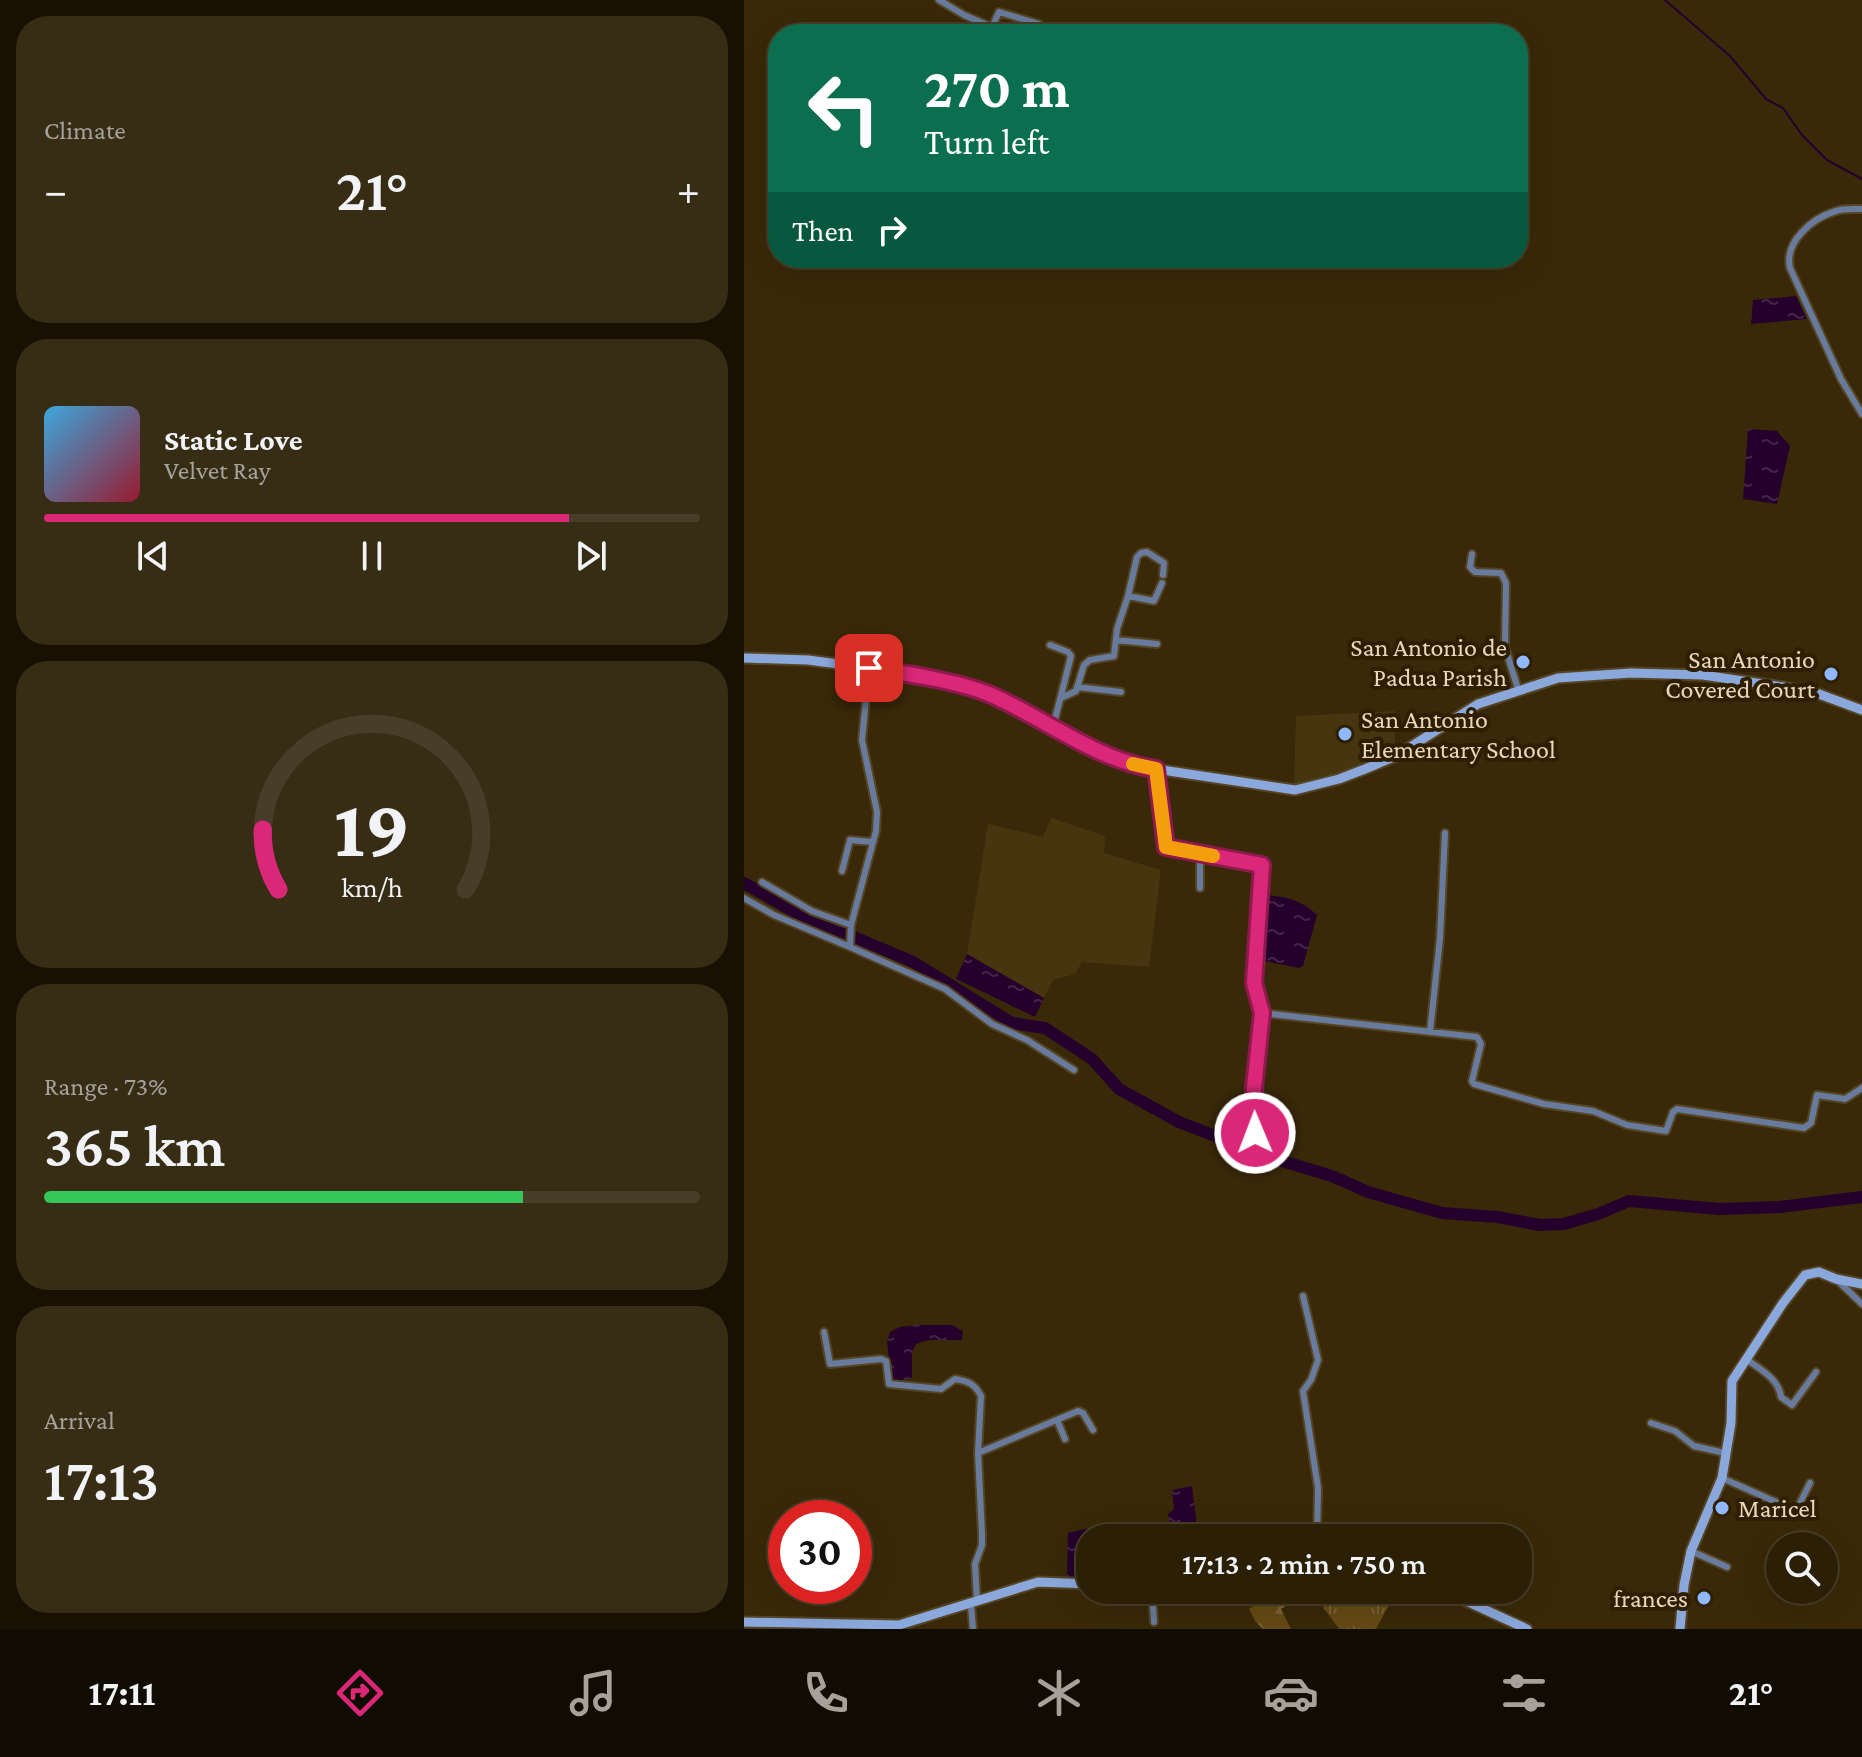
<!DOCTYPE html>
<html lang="en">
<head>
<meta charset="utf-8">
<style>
  body { margin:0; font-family:"Crimson Pro",serif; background:#372c14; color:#f1f3f6; height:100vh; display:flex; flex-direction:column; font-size:30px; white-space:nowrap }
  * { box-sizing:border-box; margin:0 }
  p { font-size:26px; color:#a6a29b }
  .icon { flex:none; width:44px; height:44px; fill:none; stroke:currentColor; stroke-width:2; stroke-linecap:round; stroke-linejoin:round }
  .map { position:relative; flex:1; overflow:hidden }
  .drawer { display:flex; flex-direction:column; gap:16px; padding:16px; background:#181103; width:744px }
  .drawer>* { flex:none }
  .hud { position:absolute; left:24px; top:24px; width:760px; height:244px; border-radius:32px; box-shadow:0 8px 32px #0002,0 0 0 2px #473d28; background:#0b6e4f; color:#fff; overflow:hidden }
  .tools { position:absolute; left:1022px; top:1532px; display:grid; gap:16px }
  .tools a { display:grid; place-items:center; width:72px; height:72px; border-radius:50%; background:#2b1f06; box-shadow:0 8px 32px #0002,0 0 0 2px #473d28; font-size:40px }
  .speed { position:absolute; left:24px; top:1500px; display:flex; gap:16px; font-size:40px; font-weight:700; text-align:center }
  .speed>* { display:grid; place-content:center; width:104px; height:104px; border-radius:50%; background:#2b1f06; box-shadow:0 8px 32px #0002,0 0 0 2px #473d28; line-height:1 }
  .speed .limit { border:12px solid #d22; background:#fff; color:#111 }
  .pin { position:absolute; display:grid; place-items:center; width:68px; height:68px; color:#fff; margin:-34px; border-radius:16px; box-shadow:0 4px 12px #0006 }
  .me { position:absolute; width:88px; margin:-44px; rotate:359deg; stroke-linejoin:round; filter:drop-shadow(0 0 6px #0008) }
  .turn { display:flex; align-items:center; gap:28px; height:168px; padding:0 24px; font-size:36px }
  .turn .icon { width:104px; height:104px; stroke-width:2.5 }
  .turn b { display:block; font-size:56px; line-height:68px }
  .then { display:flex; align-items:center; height:76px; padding:0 24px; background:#0003; gap:16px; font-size:30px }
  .big { font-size:60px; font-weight:600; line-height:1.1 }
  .drawer .card { flex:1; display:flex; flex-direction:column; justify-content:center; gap:12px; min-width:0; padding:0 28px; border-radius:32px; background:#372c14 }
  .drawer .dial { align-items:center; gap:0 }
  .dial svg { height:208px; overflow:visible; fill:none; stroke:#473d28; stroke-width:7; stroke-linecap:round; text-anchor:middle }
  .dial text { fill:#f1f3f6; stroke:none }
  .song { display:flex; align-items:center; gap:24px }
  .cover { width:96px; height:96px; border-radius:12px; background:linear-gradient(135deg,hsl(200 70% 55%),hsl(350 70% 35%)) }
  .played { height:8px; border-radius:4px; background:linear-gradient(90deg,#db2777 80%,#473d28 80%) }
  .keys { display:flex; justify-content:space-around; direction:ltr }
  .heat { display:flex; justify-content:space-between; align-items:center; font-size:44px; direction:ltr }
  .charge { height:12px; border-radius:6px; background:linear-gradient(90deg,#34c759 73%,#473d28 0) }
  .trip { position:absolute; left:332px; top:1524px; width:456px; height:80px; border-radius:32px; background:#2b1f06; box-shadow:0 8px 32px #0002,0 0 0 2px #473d28; font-weight:600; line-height:80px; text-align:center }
  .tabs { display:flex; height:128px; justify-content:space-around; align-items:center; background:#110c02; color:#a6a29b }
  .tabs .icon { width:56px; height:56px }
  .tabs .on { color:#db2777 }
  .tabs b { font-size:36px; color:#f1f3f6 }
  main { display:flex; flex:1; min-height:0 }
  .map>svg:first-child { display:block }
  .built { fill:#47350f }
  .grass { fill:url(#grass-tufts) }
  .forest { fill:url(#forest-firs) }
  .water { fill:url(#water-ripples) }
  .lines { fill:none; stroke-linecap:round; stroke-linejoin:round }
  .stream { stroke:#25002d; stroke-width:2 }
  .river { stroke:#25002d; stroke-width:12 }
  .street-casing { stroke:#554524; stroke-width:10 }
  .secondary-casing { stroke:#554524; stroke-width:13 }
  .street { stroke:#697b9c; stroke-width:6 }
  .secondary { stroke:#8aa8dc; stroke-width:9 }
  .route-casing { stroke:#8e194d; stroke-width:20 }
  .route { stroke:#db2777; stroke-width:14 }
  .slow { stroke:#f59e0b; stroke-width:14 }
  .poi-dot { fill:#90b8fd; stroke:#2e1f00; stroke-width:3 }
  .labels { text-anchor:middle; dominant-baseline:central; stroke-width:8; stroke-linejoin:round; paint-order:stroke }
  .poi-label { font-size:26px; fill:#e9d7ba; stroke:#2e1f00; text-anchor:end }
</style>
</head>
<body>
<main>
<section class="drawer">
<div class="card"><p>Climate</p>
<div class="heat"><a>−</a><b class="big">21°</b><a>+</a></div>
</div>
<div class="card">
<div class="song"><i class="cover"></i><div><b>Static Love</b><p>Velvet Ray</p></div></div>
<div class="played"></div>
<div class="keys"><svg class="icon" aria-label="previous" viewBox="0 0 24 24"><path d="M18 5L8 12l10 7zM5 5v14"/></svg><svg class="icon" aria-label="pause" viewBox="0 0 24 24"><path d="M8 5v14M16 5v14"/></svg><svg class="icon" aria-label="next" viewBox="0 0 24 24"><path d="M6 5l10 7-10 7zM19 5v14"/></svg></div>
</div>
<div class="card dial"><svg viewBox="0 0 100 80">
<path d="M14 69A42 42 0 1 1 86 69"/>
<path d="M14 69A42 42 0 0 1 8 46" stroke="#db2777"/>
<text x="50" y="56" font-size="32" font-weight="700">19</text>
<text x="50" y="72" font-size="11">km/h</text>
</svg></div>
<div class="card"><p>Range · 73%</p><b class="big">365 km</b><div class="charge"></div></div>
<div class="card"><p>Arrival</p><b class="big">17:13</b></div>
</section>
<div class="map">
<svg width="1118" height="1629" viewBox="0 0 1118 1629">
  <defs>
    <pattern id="grass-tufts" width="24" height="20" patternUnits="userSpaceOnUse" patternTransform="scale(2)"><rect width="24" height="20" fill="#644a15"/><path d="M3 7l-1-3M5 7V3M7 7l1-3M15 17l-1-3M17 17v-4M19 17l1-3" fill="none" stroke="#7a6335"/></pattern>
    <pattern id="forest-firs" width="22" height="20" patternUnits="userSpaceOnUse" patternTransform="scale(2)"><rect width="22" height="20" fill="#644a15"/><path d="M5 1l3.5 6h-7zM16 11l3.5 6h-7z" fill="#7a6335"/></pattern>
    <pattern id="water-ripples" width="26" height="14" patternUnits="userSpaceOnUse" patternTransform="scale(2)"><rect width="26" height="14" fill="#25002d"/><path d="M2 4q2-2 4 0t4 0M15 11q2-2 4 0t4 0" fill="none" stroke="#452449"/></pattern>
  </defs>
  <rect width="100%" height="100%" fill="#392908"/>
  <path class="built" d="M651 711V753L592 775 550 786 552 716Z
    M307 818 361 836 360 853 417 870 405 967 338 962 331 974 309 980 300 998 223 954 244 824 299 837Z"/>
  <path class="grass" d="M605 1590H653L632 1629H595L579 1607Z"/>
  <path class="forest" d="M532 1590H570L537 1609 547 1629H519L511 1621 505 1609Z"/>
  <path class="water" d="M1052 296 1063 319 1007 324 1009 300Z
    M1004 429 1033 431 1046 446 1033 504 999 499Z
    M524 895C544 897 559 901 573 915L559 966 555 968 520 961Z
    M223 954 300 998 291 1017 212 979Z
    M175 1325H208L219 1331 218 1340H184L172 1344 168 1352V1378L148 1382 143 1342 146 1332 156 1327Z
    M448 1486 454 1535 429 1538 424 1514 430 1509 428 1490Z
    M362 1524V1538H346V1580H323L324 1533Z"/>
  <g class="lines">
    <path class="stream" d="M921 0 986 56 1022 99 1039 108 1058 135 1083 160 1118 179"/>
    <path class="river" d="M0 883 51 912 169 962 268 1023 301 1028 348 1059 375 1089 435 1122 528 1158 588 1176 624 1192 698 1213 753 1217 796 1225 820 1224 854 1214 885 1201 975 1209 1036 1207 1118 1197"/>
    <g class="street-casing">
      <path id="street" d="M195 0 220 15 248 27 255 12 295 24
        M1118 209C1109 209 1100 208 1092 211 1068 218 1040 242 1046 268L1097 379 1118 414
        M728 554 726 567 731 572 757 573 762 583 761 647 774 689
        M418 583 410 601 384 596 393 557 397 553 403 552 420 563 419 575
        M372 640 413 644
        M306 645 324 652 327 656 309 727
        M333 687 377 692
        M317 698 332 691 340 665 346 660 370 656 373 629 384 596
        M412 769 422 847 518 865 510 983 518 1013 733 1037 737 1044 728 1081 730 1084 800 1104 849 1111 883 1125 922 1131 929 1112 933 1109 1060 1128 1067 1123 1073 1095 1101 1099 1118 1088
        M456 853V888
        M98 871 106 840 129 842
        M18 882 68 911 107 925 132 831 133 812 118 740 125 668
        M0 898 30 915 106 947
        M107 925 106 947 201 989 248 1024 283 1040 330 1070
        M686 1032 696 938 701 833
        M511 1133 510 1088 518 1013
        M1092 1279 1118 1304
        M559 1296 574 1360 567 1380 559 1391 574 1488 573 1538
        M80 1332 86 1364 137 1359 142 1361 145 1384 197 1389 211 1379C224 1381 231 1384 237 1396L234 1453 238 1534V1545L231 1564 233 1601
        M1002 1359C1016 1369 1035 1379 1037 1397L1048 1405 1072 1372
        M313 1420 321 1439
        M907 1423 931 1431 950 1446 981 1453
        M234 1453 334 1411 339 1413 349 1430
        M978 1478 1048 1509 1054 1507 1066 1483
        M947 1551 983 1567
        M408 1590 410 1622
        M227 1604 229 1629"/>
    </g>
    <g class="secondary-casing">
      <path id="secondary" d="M0 658 64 660 125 668 160 673 243 693 330 740 398 767 551 790 595 779 621 769 652 756 734 704 814 678 887 673 959 675 1039 687 1075 694 1118 710
        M698 1590 783 1629
        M0 1622 155 1625 294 1582 346 1584
        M936 1629 940 1585 947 1551 978 1478 987 1423 988 1381 1039 1303 1061 1275 1075 1272 1092 1279 1118 1284"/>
    </g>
    <use href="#street" class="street"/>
    <use href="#secondary" class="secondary"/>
  </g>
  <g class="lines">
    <g class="route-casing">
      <path id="route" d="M125 668C159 673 213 681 245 694 299 717 353 761 412 769L422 847 518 865 510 983 518 1013 510 1088 511 1133"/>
    </g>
    <use href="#route" class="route"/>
    <path class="slow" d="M389 764 412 769 422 847 469 856"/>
  </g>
  <g class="poi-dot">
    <circle cx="779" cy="662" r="8"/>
    <circle cx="1087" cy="674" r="8"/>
    <circle cx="601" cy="734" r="8"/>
    <circle cx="978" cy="1508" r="8"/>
    <circle cx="960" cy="1598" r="8"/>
  </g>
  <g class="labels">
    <g class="poi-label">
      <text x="763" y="647">San Antonio de<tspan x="763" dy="30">Padua Parish</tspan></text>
      <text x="1071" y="659">San Antonio<tspan x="1071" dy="30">Covered Court</tspan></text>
      <text x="617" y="719" text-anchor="start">San Antonio<tspan x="617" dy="30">Elementary School</tspan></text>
      <text x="994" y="1508" text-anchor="start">Maricel</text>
      <text x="944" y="1598">frances</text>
    </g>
  </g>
</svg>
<div class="tools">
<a><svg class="icon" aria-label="search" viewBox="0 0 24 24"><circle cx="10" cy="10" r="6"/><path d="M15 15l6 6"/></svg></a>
</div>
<div class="speed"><div class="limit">30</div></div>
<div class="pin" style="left:125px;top:668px;background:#d93025"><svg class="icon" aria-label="arrive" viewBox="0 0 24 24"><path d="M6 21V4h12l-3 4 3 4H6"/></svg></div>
<svg class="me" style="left:511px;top:1133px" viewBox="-20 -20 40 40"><circle r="17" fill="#db2777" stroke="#fff" stroke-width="3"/><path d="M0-11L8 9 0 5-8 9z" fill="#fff"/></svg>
<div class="trip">17:13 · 2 min · 750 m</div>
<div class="hud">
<div class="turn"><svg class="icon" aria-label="left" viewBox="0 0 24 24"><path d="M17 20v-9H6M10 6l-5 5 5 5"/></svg><div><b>270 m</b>Turn left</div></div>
<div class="then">Then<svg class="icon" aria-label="right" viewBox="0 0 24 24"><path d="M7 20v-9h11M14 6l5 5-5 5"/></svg></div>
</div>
</div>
</main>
<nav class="tabs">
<b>17:11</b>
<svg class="icon on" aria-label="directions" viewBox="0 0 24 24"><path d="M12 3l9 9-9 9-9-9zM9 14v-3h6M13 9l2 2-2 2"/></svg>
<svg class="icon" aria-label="music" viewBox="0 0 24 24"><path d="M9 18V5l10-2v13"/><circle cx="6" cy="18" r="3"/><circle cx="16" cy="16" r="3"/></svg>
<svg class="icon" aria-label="phone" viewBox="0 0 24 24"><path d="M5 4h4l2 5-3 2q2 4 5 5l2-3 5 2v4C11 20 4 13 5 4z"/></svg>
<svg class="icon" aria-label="climate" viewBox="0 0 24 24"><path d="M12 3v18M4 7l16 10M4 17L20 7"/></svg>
<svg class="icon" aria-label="car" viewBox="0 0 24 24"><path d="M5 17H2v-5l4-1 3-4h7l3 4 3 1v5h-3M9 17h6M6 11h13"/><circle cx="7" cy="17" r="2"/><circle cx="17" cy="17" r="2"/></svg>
<svg class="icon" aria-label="filters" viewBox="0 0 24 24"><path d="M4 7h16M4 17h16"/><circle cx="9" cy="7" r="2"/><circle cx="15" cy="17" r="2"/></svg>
<b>21°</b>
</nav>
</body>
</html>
